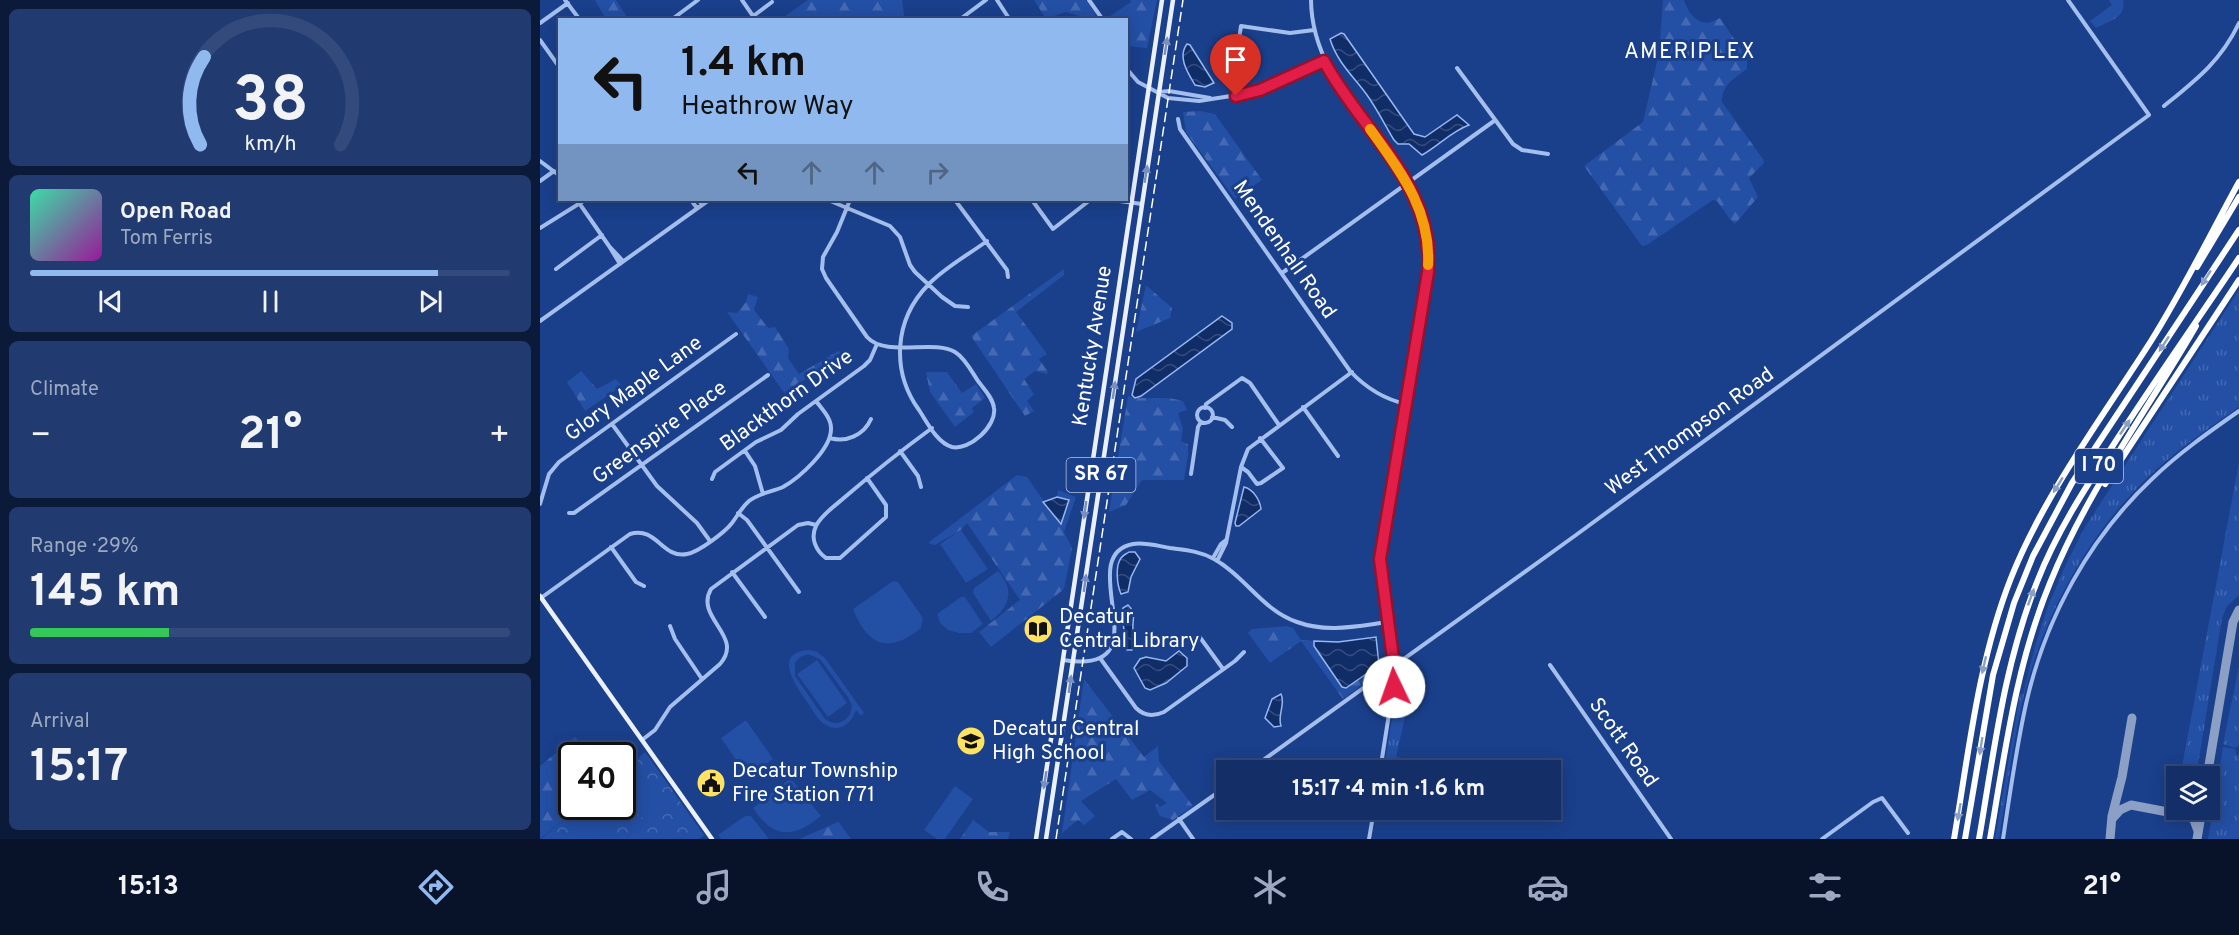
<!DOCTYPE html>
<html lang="en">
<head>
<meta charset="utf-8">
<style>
  body { margin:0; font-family:Overpass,sans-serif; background:#213b71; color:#f1f3f6; height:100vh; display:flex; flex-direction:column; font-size:22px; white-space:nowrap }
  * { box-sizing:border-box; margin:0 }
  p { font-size:20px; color:#9da9c0 }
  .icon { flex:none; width:33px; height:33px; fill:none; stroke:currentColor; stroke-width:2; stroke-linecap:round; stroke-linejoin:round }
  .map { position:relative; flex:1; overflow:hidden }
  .details { display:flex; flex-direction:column; gap:9px; padding:9px; background:#0b1a39; width:540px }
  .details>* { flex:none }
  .banner { position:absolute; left:18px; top:18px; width:570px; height:183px; border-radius:0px; box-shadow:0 3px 15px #0003,0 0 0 2px #334a7c; background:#90b9f0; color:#111; overflow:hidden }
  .controls { position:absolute; left:1626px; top:766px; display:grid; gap:12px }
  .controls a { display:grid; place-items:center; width:54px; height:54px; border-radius:0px; background:#142f68; box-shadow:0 3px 15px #0003,0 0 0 2px #334a7c; font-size:30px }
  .speed { position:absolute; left:18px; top:742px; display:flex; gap:12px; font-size:30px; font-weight:700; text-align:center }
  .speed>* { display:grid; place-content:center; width:78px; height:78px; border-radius:50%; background:#142f68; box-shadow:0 3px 15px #0003,0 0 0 2px #334a7c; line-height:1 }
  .speed .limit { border:3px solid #111; border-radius:9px; background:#fff; color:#111 }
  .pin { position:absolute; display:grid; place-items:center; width:51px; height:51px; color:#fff; margin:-62px -26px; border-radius:50% 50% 50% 0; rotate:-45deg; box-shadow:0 0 6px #0007 }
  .pin .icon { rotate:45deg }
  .me { position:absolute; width:66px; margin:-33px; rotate:357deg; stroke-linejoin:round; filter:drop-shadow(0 0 4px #0008) }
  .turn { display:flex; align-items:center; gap:21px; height:126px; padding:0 24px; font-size:27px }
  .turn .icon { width:78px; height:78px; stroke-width:2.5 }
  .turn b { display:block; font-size:42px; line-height:51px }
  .lanes { display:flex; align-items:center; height:57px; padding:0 24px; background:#0003; justify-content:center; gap:30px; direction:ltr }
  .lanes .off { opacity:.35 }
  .big { font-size:45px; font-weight:700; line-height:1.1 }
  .details .widget { flex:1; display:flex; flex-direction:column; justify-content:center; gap:9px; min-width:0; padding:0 21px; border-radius:9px; background:#213b71 }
  .details .dial { align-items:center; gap:0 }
  .dial svg { height:156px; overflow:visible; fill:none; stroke:#334a7c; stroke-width:7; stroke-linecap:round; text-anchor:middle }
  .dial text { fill:#f1f3f6; stroke:none }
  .song { display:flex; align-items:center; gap:18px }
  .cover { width:72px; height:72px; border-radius:9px; background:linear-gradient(135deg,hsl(160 70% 55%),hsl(300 70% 35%)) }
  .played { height:6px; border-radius:3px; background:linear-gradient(90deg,#90b9f0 85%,#334a7c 85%) }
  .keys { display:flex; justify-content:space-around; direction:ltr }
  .heat { display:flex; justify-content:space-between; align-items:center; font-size:33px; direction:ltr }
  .charge { height:9px; border-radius:4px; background:linear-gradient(90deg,#34c759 29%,#334a7c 0) }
  .trip { position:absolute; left:676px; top:760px; width:345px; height:60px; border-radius:0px; background:#142f68; box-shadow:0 3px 15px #0003,0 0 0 2px #334a7c; font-weight:700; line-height:60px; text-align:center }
  .dock { display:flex; height:96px; justify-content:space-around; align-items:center; background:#08132a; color:#9da9c0 }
  .dock .icon { width:42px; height:42px }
  .dock .active { color:#90b9f0 }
  .dock b { font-size:27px; color:#f1f3f6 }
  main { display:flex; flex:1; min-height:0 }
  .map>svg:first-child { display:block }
  .grass { fill:url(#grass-tufts) }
  .forest { fill:url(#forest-firs) }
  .park { fill:url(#park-crowns) }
  .pitch { fill:#234fa4; fill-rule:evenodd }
  .water { fill:url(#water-waves); stroke:#97b7f0; stroke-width:1.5 }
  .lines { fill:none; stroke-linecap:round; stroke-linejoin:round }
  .taxiway { stroke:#8c9fc5; stroke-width:9 }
  .minor { stroke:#a4beed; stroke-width:4 }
  .major { stroke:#eaf0ff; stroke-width:4.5 }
  .highway { stroke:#fff; stroke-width:6 }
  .rail { stroke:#fff; stroke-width:1.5; stroke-dasharray:10 4.5; stroke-linecap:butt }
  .oneway { fill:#788fbf }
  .oneway2 { fill:#8c9fc5 }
  .route-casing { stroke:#92132f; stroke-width:15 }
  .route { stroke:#e11d48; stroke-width:10 }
  .slow { stroke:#f59e0b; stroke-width:10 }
  .labels { text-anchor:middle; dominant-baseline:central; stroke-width:6; stroke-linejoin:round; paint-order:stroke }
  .shield { fill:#1a3f8b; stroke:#bac5dc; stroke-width:1.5 }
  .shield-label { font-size:20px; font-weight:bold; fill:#fff }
  .street-label { font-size:21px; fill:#fff; stroke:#1a3f8b }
  .poi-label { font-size:21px; fill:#fff; stroke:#1a3f8b; text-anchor:start }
  .neighbourhood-label { font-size:22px; letter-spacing:1.5px; fill:#fff; stroke:#1a3f8b }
</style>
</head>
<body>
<main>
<section class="details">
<div class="widget dial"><svg viewBox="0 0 100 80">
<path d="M14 69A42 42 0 1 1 86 69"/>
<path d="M14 69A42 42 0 0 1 16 24" stroke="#90b9f0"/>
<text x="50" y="56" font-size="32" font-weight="700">38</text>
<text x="50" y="72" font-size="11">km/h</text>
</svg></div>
<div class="widget">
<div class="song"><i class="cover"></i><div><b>Open Road</b><p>Tom Ferris</p></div></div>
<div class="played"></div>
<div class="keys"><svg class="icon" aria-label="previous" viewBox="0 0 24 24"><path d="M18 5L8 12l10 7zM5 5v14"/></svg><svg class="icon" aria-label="pause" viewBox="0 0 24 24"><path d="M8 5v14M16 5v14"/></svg><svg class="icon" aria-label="next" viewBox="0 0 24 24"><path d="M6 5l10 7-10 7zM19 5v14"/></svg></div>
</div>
<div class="widget"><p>Climate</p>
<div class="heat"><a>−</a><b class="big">21°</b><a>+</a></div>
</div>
<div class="widget"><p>Range · 29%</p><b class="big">145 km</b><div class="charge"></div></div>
<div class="widget"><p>Arrival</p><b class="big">15:17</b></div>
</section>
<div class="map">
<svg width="1699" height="839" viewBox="0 0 1699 839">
  <defs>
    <pattern id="grass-tufts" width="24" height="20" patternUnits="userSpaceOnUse" patternTransform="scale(1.5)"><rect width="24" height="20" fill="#234fa4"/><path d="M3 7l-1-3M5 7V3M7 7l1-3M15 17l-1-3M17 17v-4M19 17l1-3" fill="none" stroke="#4469b2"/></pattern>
    <pattern id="forest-firs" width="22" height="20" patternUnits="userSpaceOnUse" patternTransform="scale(1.5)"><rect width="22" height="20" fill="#234fa4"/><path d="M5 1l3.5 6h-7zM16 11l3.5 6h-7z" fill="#4469b2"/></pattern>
    <pattern id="park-crowns" width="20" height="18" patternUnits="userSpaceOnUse" patternTransform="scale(1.5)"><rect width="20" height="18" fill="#234fa4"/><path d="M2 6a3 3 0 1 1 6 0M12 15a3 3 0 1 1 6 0" fill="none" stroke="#4469b2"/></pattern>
    <pattern id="water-waves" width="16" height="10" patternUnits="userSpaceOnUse" patternTransform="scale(1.5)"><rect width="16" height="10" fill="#112d68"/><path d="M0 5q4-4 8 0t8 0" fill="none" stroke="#354c7f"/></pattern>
  </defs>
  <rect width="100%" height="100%" fill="#1a3f8b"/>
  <path class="grass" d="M1699 290V407C1672 426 1644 445 1619 467 1552 526 1506 610 1484 695 1473 742 1467 791 1459 839H1455L1480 694H1483L1495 646 1508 606 1527 562 1545 527Z
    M1699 462V595L1687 606 1682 618 1656 777H1640Z
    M1699 666V745L1695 748 1683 744Z
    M859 678 868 693V704L856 757 938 771H912L875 765 872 771 847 767 845 761Z
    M1683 747 1695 749 1697 756 1699 755V839H1668Z"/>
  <path class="forest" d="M55 0H76L88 19H66Z
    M268 0H362L364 15 361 20 241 19Z
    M494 0H546L556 15 548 19 526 12 514 16 515 19H506Z
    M590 0H617L607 48 587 46 586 20 566 19 591 2Z
    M1123 0H1144C1150 18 1162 29 1180 18L1207 58V69C1194 79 1182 84 1182 102L1223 159 1224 163 1209 178 1218 197 1195 224 1189 218 1177 201 1173 200 1107 245 1102 246 1044 166 1103 122 1119 53Z
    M1569 0H1583C1587 18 1569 21 1556 28L1550 21 1572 5Z
    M660 111 675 114 722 180 695 199 646 132 643 112Z
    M524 269V275L476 312 507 354 499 359 508 372 507 374 495 371 484 379 494 394 487 401 494 411 485 416 431 336Z
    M606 285 632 308 630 318 596 332Z
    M208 294 218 297 214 310 228 328 235 327 249 349 248 358 259 374 298 351 301 353 245 394 187 312 197 313 206 302Z
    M41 371 57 389 76 379 82 386 45 411 27 382Z
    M386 372H407L422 393 436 384 445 398 432 408 434 412 415 427 390 392Z
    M588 396C606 401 622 395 643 401L647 410 638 413 643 429 641 441 648 444V456L644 480H602L586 505 569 512Z
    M477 475 487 477 520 524 529 500 517 497 518 490 536 497 524 532 532 548 524 589 451 647 439 632 480 600 427 523 421 530 395 545 388 543Z
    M747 626 753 628 761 640 774 641V646L806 687 839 665V673L803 699 761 641 730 663 708 633 712 629Z
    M544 679 604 757 618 746 619 761 653 806 633 820 620 816 615 806 617 804 620 807 627 803 610 790 592 800 576 779 541 801 555 816 544 825 538 820 522 833Z
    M35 737 55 756H32V807H39L0 839V766Z
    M433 820 449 832H470L468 839H420Z
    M298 821 311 839H259L298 822Z"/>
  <path class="park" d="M105 752 164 835 159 839H1L39 807H82L83 771Z"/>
  <path class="pitch" d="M421 530 448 569 426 583 400 544Z
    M458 571C475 589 470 607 451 621L433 593 434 588Z
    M353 581 358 582 383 618 381 628C349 654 328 647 313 609Z
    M421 597H425L443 624 431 633H419L408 630 400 623 397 614Z
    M270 650 277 652 285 658 324 713 321 716 316 710C312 724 298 734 284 724 277 719 272 709 267 702 256 686 231 652 270 650ZM268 654 280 659 309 699 312 706 310 714C304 724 295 726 285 719L255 676V663L260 657Z
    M277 660 307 703 288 717 257 674Z
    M206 720 233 759 208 777 181 738Z
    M108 780 116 783 126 800 101 818C93 810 92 802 93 791Z
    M248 780 253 781 281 816C253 839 233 839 213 808Z
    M415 786 433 799 405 839H397L384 830Z
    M62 807 70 825 69 828 57 834H65L76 839H44L48 836C43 822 51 814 62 807Z
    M205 816H211L229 839H181L178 835Z"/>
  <path class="water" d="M801 33 804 34 874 134 885 137 917 115 929 125C912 131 898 146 882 155L869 144H858L854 140C845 125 837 109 827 95 813 76 797 62 790 39Z
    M647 44 650 45 674 83 665 87 655 85C648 73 637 57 647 44Z
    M682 316 692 323V329L601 396 595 398 592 395 596 379Z
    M704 487C713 489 720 500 721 509L699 526H696L695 523Z
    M517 497 529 500 521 524 503 502Z
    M589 552H595L600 559 591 577 588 592 581 594C577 585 575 566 581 558 583 555 586 554 589 552Z
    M588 605C597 613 592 619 593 630 593 635 595 640 596 645L592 650H587L583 646 582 640 584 629 581 614 583 608Z
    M836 637 839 665 806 688 802 687 774 646V641L798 642Z
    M639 651 647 658V666L626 683 610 690 605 688 594 668 600 659 606 657 626 661Z
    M741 694C746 704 737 715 741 726L734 727 725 718 732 699Z"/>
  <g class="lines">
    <path class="taxiway" d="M1667 777 1693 622 1699 610
      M1572 819 1580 810 1591 805 1649 816 1654 820 1658 831
      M1570 839 1572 816 1582 777 1592 718
      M1657 839 1662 810"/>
    <path class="minor" d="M25 0 40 20
      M202 0 213 16
      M457 0 470 20
      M549 0 563 20
      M771 0C772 107 898 160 888 272L840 555V574L855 676 840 771
      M131 20 158 0
      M208 20 232 2
      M419 20 446 0
      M0 23 28 3
      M0 40 20 68
      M586 68 598 82 628 98 659 101 710 93 784 61
      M917 68 973 144 982 150 1008 154
      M619 92 629 91 670 98
      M696 96 693 78 701 26 750 33 774 30
      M1624 106C1656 80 1681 61 1699 23
      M638 119 640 129 810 371C826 388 843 399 866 404
      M0 161 20 176
      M0 181 14 171
      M37 200 69 246
      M151 200 157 208
      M159 200 162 205
      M288 200 350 226 360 237 370 265 375 272 402 297 415 306 428 307
      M310 200 297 232 283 257 282 269 286 278 327 337C346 358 393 339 415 352 425 358 432 372 438 381 444 389 453 398 454 408 457 426 429 451 412 447 397 443 387 422 379 410 351 371 354 320 388 285 404 268 428 255 447 241
      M415 200 467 270 468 277
      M492 200 513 229 550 200
      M572 200 602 204
      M0 228 45 200
      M80 264 69 246 83 261
      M16 269 62 235
      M742 273 954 121
      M0 321 169 200
      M763 407 798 456
      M657 415a8 8 0 1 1 16 0a8 8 0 1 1-16 0Z
      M665 408 666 404 702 378 710 383 739 425
      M672 417 685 420 692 427
      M72 424 117 486 157 523 170 541
      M290 438C306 443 324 435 331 419
      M205 451 215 466 223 494
      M360 451 378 476 381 487
      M701 467 708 472 717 484 721 483 743 468 720 438
      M651 474 658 427 661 422
      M327 478 346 505V517L300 558H286C276 551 270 538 276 526 281 515 296 505 305 497 333 473 362 450 392 428
      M172 479 175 472 216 442 241 430 258 414 324 366 330 360 337 344
      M0 504 9 474 19 462 196 334
      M29 513H34L228 375
      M198 513 207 520 259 592
      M71 547 96 582 104 586
      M673 558 681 544 686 540
      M677 561 686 543 701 467 708 449 812 372
      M192 572 225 617
      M1 598 90 534C117 526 122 559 147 554 159 552 185 532 192 523 198 515 202 507 209 501 219 493 232 492 243 487 259 478 292 449 291 428 291 418 282 409 276 401
      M130 626 135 639 162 679
      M659 636 683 669
      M560 658 596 708C604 716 613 717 624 712L695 661 704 652
      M523 660C627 677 530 556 593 544 604 542 618 546 630 548 645 550 660 551 674 559 705 576 722 610 757 622 787 633 817 626 848 622
      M1010 665 1131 839
      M102 740 115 730 130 707 180 664C205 636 154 618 171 589L258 525 268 523 276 525
      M708 771 1036 535 1609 115 1528 0
      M639 819 653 839
      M572 839 582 832 591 839
      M612 839 687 786
      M829 839 834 810
      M1282 839 1333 802 1342 798 1368 833
      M1463 839C1470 794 1476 749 1486 704 1505 619 1549 538 1613 478 1639 453 1669 432 1699 411"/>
    <path class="major" d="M0 596 172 839
      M496 839 622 0
      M506 839 633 0"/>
    <path class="highway" d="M1657 267 1699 197
      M1565 484 1699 280
      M1414 839C1429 751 1438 662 1471 578 1505 493 1562 418 1611 341 1643 290 1670 235 1699 182
      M1425 839 1453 675 1474 603 1493 556 1532 483 1699 230
      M1439 839C1454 752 1464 664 1497 582 1516 533 1544 490 1572 447 1613 383 1657 321 1699 258
      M1450 839C1465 752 1476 665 1510 583 1547 491 1607 411 1656 326"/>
    <path class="rail" d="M516 839 643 0"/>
  </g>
  <defs><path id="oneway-solid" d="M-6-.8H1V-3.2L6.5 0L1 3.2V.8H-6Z" transform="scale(1.5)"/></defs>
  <g class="oneway">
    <use href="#oneway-solid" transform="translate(626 46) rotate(-81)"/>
    <use href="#oneway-solid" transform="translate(606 174) rotate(-81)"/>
    <use href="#oneway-solid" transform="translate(574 390) rotate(-82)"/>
    <use href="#oneway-solid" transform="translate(545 510) rotate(98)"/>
    <use href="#oneway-solid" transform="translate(545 583) rotate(-82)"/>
    <use href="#oneway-solid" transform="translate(530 684) rotate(-82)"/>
    <use href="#oneway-solid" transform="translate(505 780) rotate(99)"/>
  </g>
  <g class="oneway2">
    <use href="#oneway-solid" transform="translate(1666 278) rotate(123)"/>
    <use href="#oneway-solid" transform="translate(1624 344) rotate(123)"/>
    <use href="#oneway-solid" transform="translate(1585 427) rotate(-56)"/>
    <use href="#oneway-solid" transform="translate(1518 485) rotate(122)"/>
    <use href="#oneway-solid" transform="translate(1491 597) rotate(-70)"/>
    <use href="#oneway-solid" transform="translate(1444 665) rotate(103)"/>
    <use href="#oneway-solid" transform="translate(1441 746) rotate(99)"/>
    <use href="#oneway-solid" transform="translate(1419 812) rotate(100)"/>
  </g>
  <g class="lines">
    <g class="route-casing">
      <path id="route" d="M696 96 720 90 784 61C821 131 896 185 888 272L840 559 854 666V687"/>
    </g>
    <use href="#route" class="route"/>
    <path class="slow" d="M830 129C860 171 891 210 888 265"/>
  </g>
  <defs>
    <g id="library-disc" transform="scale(1.5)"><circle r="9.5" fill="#ffe260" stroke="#1a3f8b"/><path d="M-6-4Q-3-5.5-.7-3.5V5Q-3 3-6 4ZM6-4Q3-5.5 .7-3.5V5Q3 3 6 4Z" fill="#111"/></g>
    <g id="school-disc" transform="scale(1.5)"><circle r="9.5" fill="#ffe260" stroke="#1a3f8b"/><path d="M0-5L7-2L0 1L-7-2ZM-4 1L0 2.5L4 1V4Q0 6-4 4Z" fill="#111"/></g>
    <g id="civic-disc" transform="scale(1.5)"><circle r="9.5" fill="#ffe260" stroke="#1a3f8b"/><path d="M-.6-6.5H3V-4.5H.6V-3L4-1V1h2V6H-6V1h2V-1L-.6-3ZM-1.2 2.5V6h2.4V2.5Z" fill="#111"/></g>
  </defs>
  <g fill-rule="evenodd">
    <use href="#library-disc" x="498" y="629"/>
    <use href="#school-disc" x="431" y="741"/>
    <use href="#civic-disc" x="171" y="783"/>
  </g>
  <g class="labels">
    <g class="shield">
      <rect x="1535" y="449" width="48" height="34" rx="4.5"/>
      <rect x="526.5" y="458" width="69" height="34" rx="4.5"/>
    </g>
    <g class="shield-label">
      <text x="1559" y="466">I 70</text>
      <text x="561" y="475">SR 67</text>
    </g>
    <g class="street-label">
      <text transform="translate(744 250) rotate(55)">Mendenhall Road</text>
      <text transform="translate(553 346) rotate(-81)">Kentucky Avenue</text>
      <text transform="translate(94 389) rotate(-36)">Glory Maple Lane</text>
      <text transform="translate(247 401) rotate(-36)">Blackthorn Drive</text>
      <text transform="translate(1150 432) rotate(-36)">West Thompson Road</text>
      <text transform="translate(120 433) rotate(-36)">Greenspire Place</text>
      <text transform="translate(1083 743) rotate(55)">Scott Road</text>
    </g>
    <g class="poi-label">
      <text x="519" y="617">Decatur<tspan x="519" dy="24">Central Library</tspan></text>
      <text x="452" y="729">Decatur Central<tspan x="452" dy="24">High School</tspan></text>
      <text x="192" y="771">Decatur Township<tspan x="192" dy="24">Fire Station 771</tspan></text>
    </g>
    <g class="neighbourhood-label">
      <text x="1150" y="52">AMERIPLEX</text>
    </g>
  </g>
</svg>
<div class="controls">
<a><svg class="icon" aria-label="layers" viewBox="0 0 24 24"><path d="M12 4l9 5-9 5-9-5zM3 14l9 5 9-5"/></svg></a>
</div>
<div class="speed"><div class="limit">40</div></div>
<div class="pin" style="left:696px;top:96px;background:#d93025"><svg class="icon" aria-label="arrive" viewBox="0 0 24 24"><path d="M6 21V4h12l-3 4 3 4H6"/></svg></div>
<svg class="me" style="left:854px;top:687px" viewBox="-20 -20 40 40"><circle r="19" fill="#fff"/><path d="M0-13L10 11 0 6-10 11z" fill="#e11d48"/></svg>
<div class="trip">15:17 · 4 min · 1.6 km</div>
<div class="banner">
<div class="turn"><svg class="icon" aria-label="left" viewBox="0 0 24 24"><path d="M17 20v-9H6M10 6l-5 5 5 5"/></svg><div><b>1.4 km</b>Heathrow Way</div></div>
<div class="lanes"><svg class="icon" aria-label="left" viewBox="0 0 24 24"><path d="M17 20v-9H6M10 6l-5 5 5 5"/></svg><svg class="icon off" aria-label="ahead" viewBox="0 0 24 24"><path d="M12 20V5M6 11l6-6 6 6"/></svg><svg class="icon off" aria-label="ahead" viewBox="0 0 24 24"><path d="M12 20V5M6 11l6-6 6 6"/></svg><svg class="icon off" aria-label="right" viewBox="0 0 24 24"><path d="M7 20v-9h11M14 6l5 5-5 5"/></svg></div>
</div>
</div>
</main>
<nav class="dock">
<b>15:13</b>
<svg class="icon active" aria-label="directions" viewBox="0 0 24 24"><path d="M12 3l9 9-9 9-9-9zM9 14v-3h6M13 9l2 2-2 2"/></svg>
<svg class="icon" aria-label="music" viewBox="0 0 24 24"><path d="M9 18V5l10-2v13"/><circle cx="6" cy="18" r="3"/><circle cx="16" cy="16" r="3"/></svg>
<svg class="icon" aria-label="phone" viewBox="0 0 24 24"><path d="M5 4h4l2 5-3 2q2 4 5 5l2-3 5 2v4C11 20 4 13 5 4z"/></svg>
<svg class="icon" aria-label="climate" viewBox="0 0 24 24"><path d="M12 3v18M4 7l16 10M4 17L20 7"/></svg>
<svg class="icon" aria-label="car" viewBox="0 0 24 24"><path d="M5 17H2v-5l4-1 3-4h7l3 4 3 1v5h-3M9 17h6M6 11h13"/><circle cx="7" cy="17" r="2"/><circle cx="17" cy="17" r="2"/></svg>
<svg class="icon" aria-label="filters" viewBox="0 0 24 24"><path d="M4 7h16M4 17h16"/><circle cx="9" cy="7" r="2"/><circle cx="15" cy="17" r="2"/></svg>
<b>21°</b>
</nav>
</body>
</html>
